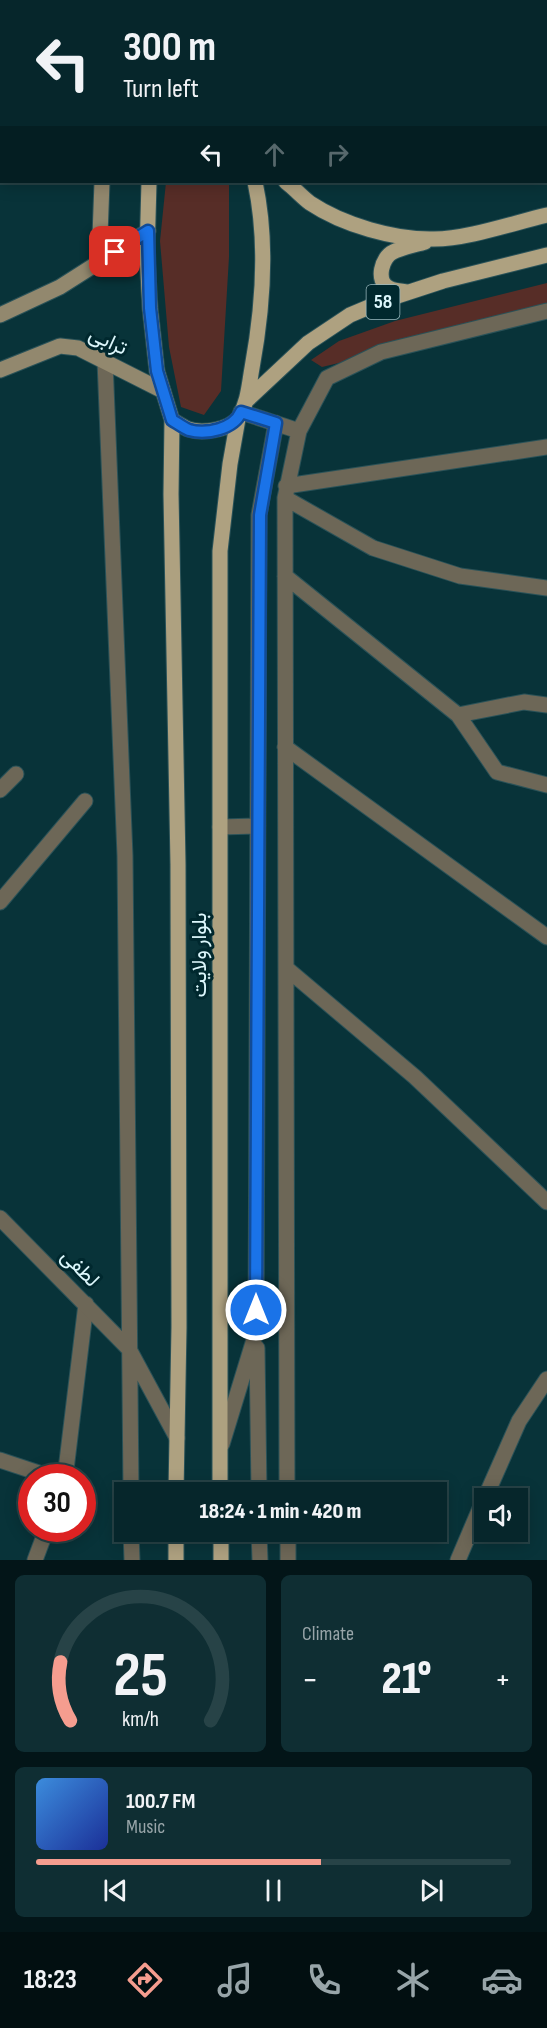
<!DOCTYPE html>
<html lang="en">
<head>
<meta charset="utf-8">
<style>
  body { margin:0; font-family:"Sofia Sans Condensed",Vazirmatn,sans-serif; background:#0f2e33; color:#f1f3f6; height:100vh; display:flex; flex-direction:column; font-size:22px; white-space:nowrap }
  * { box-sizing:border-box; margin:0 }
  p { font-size:20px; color:#98a5a9 }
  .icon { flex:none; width:33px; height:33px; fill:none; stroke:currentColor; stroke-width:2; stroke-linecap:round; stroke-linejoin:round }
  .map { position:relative; height:1560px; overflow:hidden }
  .sheet { display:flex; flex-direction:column; gap:15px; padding:15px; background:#031518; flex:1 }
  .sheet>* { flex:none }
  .hud { position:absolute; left:0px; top:0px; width:548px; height:183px; box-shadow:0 3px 15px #0003,0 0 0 2px #274347; background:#06262b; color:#f1f3f6; overflow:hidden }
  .tools { position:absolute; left:474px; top:1488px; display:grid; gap:12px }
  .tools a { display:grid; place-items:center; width:54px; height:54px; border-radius:0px; background:#06262b; box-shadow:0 3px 15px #0003,0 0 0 2px #274347; font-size:30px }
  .speed { position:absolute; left:18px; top:1464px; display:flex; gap:12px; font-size:30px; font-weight:700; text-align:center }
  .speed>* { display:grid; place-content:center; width:78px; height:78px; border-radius:50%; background:#06262b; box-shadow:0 3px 15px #0003,0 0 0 2px #274347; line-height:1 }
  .speed .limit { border:9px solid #d22; background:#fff; color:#111 }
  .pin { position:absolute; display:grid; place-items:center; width:51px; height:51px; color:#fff; margin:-26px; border-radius:12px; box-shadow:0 3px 9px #0006 }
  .me { position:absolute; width:66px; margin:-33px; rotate:0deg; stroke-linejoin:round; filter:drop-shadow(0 0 4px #0008) }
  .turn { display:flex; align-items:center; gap:21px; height:126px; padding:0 24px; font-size:27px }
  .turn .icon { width:78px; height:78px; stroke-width:2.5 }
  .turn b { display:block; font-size:42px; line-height:51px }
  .lanes { display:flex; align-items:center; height:57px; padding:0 24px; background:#0003; justify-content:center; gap:30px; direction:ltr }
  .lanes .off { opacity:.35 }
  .big { font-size:45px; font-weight:800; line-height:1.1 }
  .sheet .tile { flex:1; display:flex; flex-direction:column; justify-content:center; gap:9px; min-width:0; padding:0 21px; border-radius:9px; background:#0f2e33 }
  .sheet .dial { align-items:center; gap:0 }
  .dial svg { height:156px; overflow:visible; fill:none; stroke:#274347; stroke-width:7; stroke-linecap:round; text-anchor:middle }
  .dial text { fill:#f1f3f6; stroke:none }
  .song { display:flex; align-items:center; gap:18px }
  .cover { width:72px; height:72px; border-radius:9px; background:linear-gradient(135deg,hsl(210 70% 55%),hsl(230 70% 35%)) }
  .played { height:6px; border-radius:3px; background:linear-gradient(90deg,#f59d8f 60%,#274347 60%) }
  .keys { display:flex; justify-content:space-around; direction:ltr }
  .heat { display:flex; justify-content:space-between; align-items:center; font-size:33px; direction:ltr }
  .sheet .tiles { flex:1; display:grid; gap:15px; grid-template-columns:1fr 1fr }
  .tile:last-child { grid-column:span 2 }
  .trip { position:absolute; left:114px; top:1482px; width:333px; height:60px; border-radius:0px; background:#06262b; box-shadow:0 3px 15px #0003,0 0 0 2px #274347; font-weight:800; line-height:60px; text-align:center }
  .tab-bar { display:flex; height:96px; justify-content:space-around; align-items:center; background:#020f11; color:#98a5a9 }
  .tab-bar .icon { width:42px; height:42px }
  .tab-bar .selected { color:#f59d8f }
  .tab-bar b { font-size:27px; color:#f1f3f6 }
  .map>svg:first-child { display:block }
  .green { fill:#572d27 }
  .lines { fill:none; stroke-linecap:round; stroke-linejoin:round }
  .minor-casing { stroke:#2a5258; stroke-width:17 }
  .tertiary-casing { stroke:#2a5258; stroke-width:17 }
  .secondary-casing { stroke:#2a5258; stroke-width:17 }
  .primary-casing { stroke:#2a5258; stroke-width:17 }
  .minor { stroke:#6d6757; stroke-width:15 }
  .tertiary { stroke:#6d6757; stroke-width:15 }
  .secondary { stroke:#92886e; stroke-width:15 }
  .primary { stroke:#aea180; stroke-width:15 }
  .route-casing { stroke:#114b97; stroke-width:15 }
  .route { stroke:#1a73e8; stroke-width:10 }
  .labels { text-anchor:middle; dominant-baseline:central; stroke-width:6; stroke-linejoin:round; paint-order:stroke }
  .shield { fill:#00282e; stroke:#9ab9be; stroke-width:1.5 }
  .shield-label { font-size:20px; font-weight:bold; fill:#dcf7fc }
  .street-label { font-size:21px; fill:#dcf7fc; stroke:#00282e }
</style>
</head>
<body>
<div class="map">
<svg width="547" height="1560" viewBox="0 0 547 1560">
  <rect width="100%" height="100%" fill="#083339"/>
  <path class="green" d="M166 182H229V257L221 391 204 415 181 407 169 347 160 241Z
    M547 283V311L387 344 343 362 322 367 311 360 339 341 395 321Z"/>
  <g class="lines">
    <g class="minor-casing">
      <path id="minor" d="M239 2 240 0
        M241 412 299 431
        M286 486 547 447
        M285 498 373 548 460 576 547 588
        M285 576 458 715 497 772 547 785
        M458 715 524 702 547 705
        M285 747 547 937
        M0 790 16 774
        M220 827 258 826
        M0 902 85 801
        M286 968 415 1077 547 1202
        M257 1348 259 1492
        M222 1444 256 1333 259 515 276 423
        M0 1460 54 1478
        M65 1478 86 1304
        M287 1492 285 498 299 431 327 378 381 352 547 311
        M485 1498 519 1421 547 1379
        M259 1532 260 1560
        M288 1532V1560
        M35 1560 47 1528
        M458 1560 484 1499"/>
    </g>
    <g class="tertiary-casing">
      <path id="tertiary" d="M105 361 125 856 131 1492
        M0 1218 129 1349 177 1438
        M131 1532 132 1560"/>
    </g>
    <g class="secondary-casing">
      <path id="secondary" d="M109 2V0
        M99 263 102 182
        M0 315 60 287 148 231
        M0 370 60 346 78 348 163 391"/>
    </g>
    <g class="primary-casing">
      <path id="primary" d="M226 0V2
        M164 2V0
        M149 182 147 255 150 308 157 371 172 420C177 423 183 427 188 429 202 434 230 430 239 417 248 402 249 385 252 368 263 308 268 242 255 182
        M286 182C294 188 302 197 310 203 343 225 395 240 434 239 467 239 513 223 547 215
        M407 292C402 291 394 291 389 288 375 281 382 257 393 252 403 247 415 245 425 242
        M246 401 308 343 350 315 388 299 443 281 547 255
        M172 420 171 494 178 864 179 1327 176 1492
        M220 1492V551L230 464 238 419
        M221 1532V1560
        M176 1560V1532"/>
    </g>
    <use href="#minor" class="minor"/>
    <use href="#tertiary" class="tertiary"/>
    <use href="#secondary" class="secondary"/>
    <use href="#primary" class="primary"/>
  </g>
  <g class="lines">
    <g class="route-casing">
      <path id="route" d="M115 252 148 231 150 308 157 371 172 420C177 423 184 428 189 430 206 435 234 429 241 412L276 423 260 515 256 1310"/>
    </g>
    <use href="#route" class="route"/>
  </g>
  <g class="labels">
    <rect class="shield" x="366.5" y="285" width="33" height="34" rx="4.5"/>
    <g class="shield-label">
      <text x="383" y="302">58</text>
    </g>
    <g class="street-label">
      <text transform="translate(108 341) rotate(25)">ترابی</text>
      <text transform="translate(199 955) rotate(-90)">بلوار ولایت</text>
      <text transform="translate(80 1268) rotate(45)">لطفی</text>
    </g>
  </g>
</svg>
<div class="tools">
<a><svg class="icon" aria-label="sound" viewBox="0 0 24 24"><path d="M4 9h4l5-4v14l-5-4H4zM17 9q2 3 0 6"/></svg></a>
</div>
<div class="speed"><div class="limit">30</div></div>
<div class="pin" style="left:115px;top:252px;background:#d93025"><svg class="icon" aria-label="arrive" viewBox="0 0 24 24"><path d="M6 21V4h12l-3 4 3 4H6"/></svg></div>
<svg class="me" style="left:256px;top:1310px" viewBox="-20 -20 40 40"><circle r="17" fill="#1a73e8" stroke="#fff" stroke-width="3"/><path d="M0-11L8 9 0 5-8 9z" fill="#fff"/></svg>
<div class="trip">18:24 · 1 min · 420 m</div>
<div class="hud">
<div class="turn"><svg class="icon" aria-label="left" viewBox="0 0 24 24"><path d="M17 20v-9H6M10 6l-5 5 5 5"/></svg><div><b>300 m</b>Turn left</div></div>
<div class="lanes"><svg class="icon" aria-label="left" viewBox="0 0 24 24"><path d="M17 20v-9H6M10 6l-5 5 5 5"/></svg><svg class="icon off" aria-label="ahead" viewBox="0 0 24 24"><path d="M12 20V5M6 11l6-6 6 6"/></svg><svg class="icon off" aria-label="right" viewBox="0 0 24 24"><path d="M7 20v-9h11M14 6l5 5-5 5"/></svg></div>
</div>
</div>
<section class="sheet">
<div class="tiles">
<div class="tile dial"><svg viewBox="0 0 100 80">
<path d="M14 69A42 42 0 1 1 86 69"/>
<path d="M14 69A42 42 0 0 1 9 39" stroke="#f59d8f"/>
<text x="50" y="56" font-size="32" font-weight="700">25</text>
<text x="50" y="72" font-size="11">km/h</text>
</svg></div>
<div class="tile"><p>Climate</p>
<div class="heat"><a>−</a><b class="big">21°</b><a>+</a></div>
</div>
<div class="tile">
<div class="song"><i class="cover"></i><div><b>100.7 FM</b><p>Music</p></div></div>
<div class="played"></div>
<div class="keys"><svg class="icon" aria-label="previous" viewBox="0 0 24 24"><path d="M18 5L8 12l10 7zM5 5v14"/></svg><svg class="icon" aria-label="pause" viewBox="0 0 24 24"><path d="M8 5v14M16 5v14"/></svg><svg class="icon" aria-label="next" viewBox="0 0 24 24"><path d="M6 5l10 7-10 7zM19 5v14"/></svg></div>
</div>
</div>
</section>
<nav class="tab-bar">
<b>18:23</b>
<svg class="icon selected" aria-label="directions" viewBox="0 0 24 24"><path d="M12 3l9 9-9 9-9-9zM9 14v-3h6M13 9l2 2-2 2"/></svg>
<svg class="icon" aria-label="music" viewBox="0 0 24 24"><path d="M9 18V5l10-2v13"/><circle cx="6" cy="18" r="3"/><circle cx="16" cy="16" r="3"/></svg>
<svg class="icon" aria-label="phone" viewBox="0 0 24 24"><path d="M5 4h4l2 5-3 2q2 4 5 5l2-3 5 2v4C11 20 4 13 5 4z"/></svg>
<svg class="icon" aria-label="climate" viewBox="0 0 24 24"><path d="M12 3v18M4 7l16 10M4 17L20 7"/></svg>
<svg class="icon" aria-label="car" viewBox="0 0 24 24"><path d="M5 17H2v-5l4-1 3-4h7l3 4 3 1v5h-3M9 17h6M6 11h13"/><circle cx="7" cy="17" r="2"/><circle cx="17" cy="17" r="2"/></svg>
</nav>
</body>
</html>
